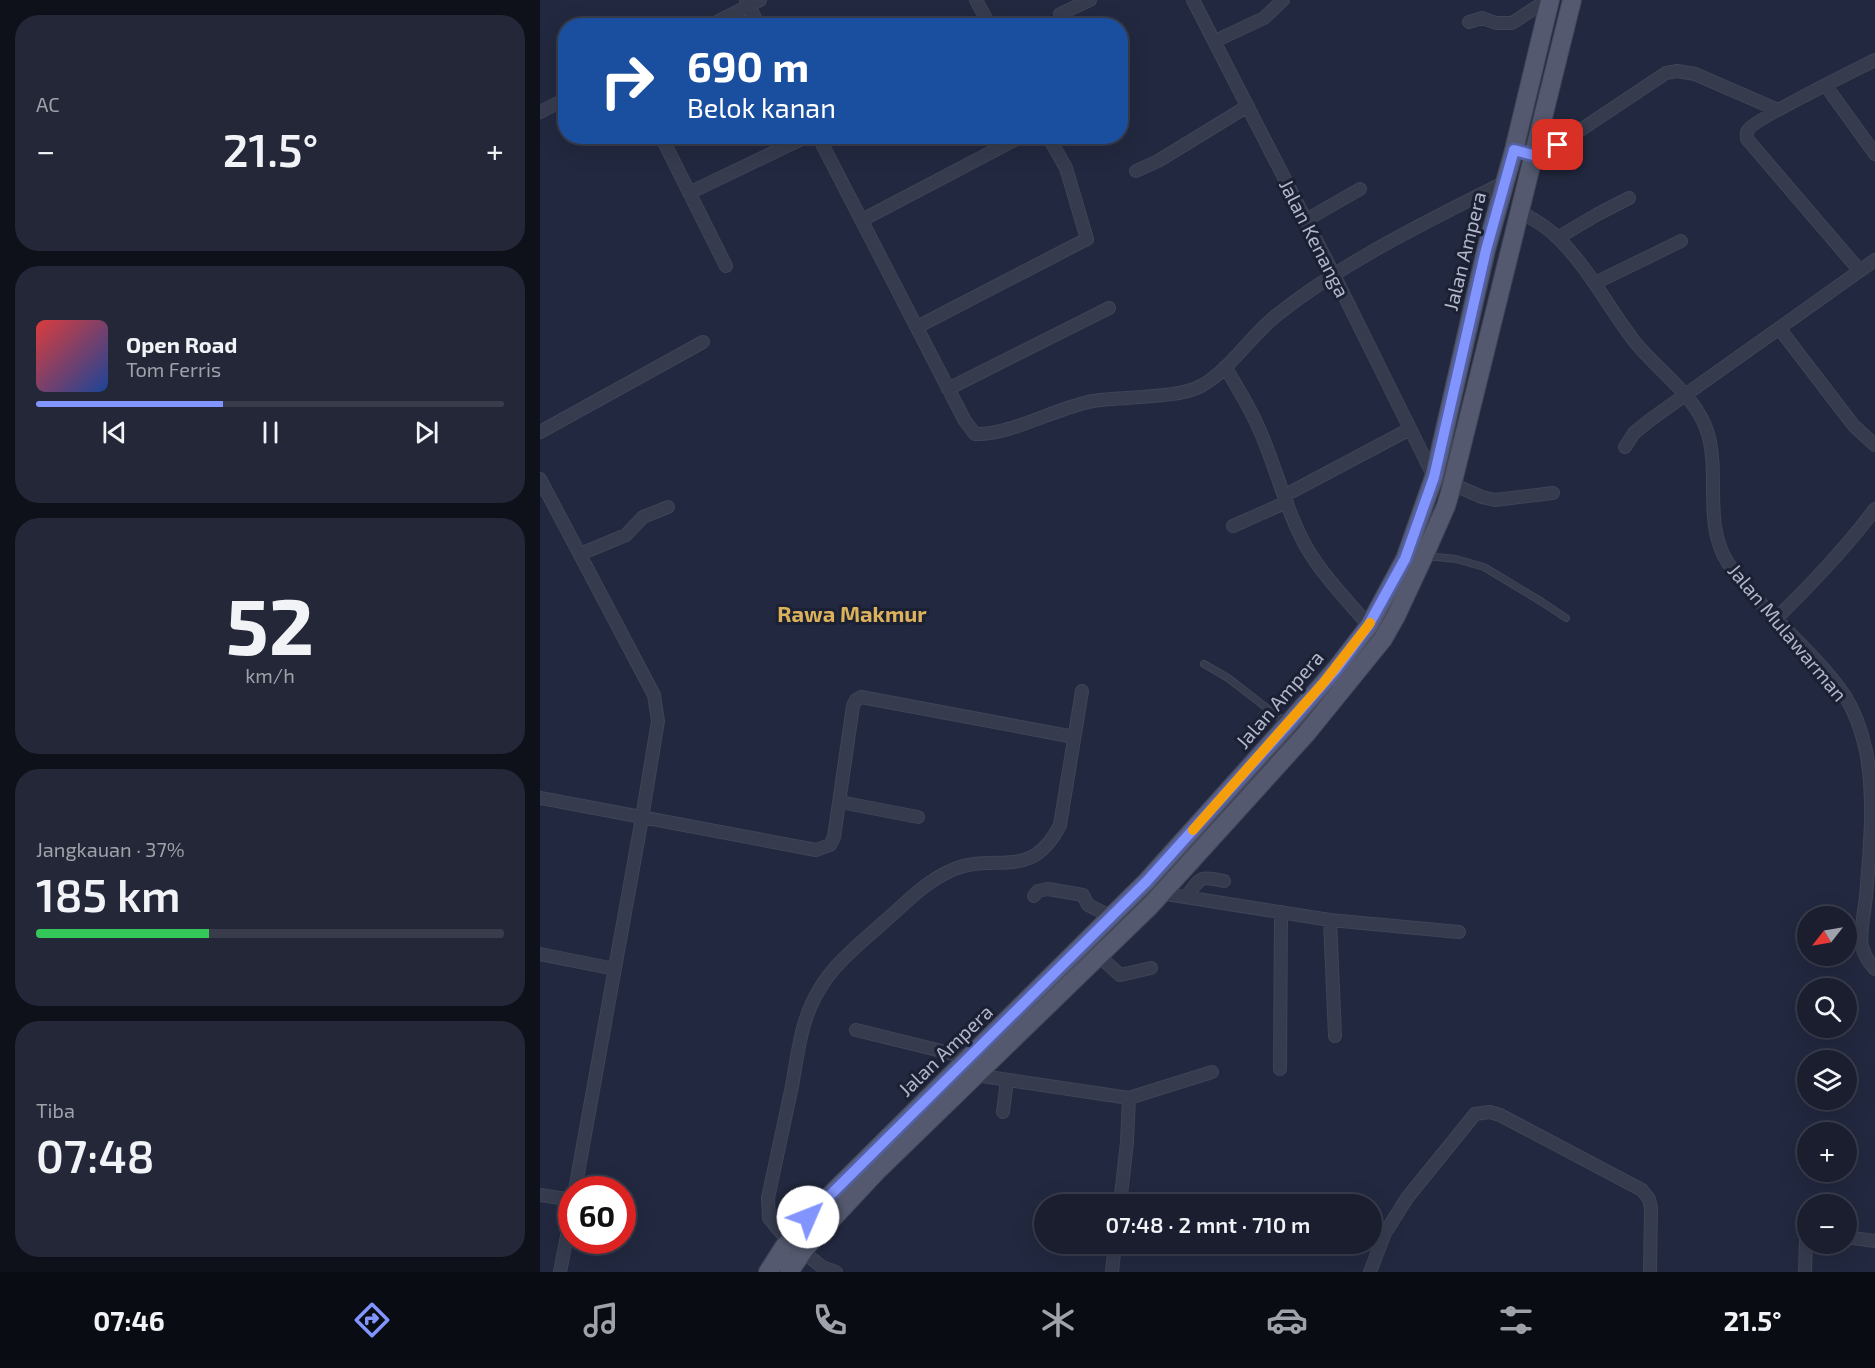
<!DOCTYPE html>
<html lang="id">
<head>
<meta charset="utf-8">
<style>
  body { margin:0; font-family:"Exo 2",sans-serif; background:#232737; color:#f1f3f6; height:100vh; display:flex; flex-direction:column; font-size:22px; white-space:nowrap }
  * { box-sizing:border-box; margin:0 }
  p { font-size:20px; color:#9fa2aa }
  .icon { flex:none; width:33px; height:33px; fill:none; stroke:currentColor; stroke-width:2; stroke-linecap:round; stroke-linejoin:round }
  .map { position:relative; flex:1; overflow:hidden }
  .drawer { display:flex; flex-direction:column; gap:15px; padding:15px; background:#0e101a; width:540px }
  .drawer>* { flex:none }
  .banner { position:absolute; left:18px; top:18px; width:570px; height:126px; border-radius:24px; box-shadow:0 6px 24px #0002,0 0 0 2px #383c4b; background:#1a4fa0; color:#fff; overflow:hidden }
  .needle { width:39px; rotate:239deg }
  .tools { position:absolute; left:1257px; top:906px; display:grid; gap:12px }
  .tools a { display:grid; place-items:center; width:60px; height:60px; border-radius:50%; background:#1a1e2f; box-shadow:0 6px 24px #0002,0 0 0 2px #383c4b; font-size:30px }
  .speed { position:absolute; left:18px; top:1176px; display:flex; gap:12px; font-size:30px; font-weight:700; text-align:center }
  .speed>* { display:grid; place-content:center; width:78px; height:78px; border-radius:50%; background:#1a1e2f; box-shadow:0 6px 24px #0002,0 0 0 2px #383c4b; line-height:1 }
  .speed .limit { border:9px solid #d22; background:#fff; color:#111 }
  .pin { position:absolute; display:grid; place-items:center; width:51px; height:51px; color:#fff; margin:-26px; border-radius:12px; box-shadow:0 3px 9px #0006 }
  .me { position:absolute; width:66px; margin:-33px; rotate:46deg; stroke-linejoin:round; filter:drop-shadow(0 0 4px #0008) }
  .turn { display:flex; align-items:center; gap:21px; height:126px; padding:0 30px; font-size:27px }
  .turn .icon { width:78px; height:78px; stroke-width:2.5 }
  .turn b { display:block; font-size:42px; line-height:51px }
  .big { font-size:45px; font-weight:600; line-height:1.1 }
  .drawer .tile { flex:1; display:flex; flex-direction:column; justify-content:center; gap:9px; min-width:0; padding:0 21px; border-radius:24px; background:#232737 }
  .drawer .dial { align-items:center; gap:0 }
  .dial b { font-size:78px; line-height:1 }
  .song { display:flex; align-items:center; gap:18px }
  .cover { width:72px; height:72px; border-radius:9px; background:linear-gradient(135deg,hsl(0 70% 55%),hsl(220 70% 35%)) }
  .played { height:6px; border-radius:3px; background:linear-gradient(90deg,#8295fe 40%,#383c4b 40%) }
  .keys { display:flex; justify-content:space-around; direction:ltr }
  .heat { display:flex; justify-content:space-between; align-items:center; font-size:33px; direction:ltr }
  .charge { height:9px; border-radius:4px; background:linear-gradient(90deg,#34c759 37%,#383c4b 0) }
  .trip { position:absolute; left:494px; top:1194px; width:348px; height:60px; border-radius:30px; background:#1a1e2f; box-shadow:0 6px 24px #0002,0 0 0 2px #383c4b; font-weight:600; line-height:60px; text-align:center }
  .tabs { display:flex; height:96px; justify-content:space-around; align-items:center; background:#0a0c13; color:#9fa2aa }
  .tabs .icon { width:42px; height:42px }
  .tabs .on { color:#8295fe }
  .tabs b { font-size:27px; color:#f1f3f6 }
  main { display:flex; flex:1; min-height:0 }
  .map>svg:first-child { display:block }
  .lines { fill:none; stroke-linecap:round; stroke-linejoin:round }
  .lane-casing { stroke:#3f4457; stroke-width:8 }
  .street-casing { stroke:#3f4457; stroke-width:14 }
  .primary-casing { stroke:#3f4457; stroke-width:20 }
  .lane { stroke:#363b4e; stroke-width:6 }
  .street { stroke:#363b4e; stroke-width:12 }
  .primary { stroke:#54596f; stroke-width:18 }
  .route-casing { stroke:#5461a5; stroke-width:15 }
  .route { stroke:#8295fe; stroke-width:10 }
  .slow { stroke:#f59e0b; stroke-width:10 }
  .labels { text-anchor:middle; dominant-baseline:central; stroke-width:6; stroke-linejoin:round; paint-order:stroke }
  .street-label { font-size:20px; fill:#b2b6ca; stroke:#1b2033 }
  .quarter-label { font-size:22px; font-weight:bold; fill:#dbb15b; stroke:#1b2033 }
</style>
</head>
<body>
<main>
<section class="drawer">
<div class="tile"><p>AC</p>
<div class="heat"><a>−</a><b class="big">21.5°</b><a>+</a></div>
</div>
<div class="tile">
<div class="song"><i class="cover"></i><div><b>Open Road</b><p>Tom Ferris</p></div></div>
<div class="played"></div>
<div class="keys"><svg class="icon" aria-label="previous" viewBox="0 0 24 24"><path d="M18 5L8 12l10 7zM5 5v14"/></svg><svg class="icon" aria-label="pause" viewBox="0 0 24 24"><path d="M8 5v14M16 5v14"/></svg><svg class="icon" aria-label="next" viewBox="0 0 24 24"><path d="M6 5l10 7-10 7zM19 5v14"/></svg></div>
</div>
<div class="tile dial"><b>52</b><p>km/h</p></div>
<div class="tile"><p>Jangkauan · 37%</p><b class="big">185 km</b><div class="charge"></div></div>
<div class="tile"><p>Tiba</p><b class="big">07:48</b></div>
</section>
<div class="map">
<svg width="1335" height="1272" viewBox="0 0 1335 1272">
  <rect width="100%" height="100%" fill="#22283f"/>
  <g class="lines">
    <g class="lane-casing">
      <path id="lane" d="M886 556 916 559 944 567 1002 602 1026 618
        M664 664 688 678 745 722"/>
    </g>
    <g class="street-casing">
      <path id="street" d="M206 0 219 26
        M436 0 450 26
        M653 0 794 275 894 477
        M520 14 550 0
        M929 22 942 18 956 23H972L998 6 1010 0
        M169 26 220 0
        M675 41 724 18 743 0
        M1286 86 1335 154
        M0 112 26 99
        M121 136 186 266
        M278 136 425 421 435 434C469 436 518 407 553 401 581 396 637 399 661 386 691 369 710 336 737 315 806 260 887 222 965 182
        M974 150 993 155 1018 145 1126 73 1137 71 1155 74 1238 110
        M596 171 618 161 708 106
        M149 193 268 136
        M979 211C994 220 1008 227 1020 240 1050 270 1069 309 1095 342 1119 372 1157 396 1168 434 1180 476 1163 524 1188 563 1220 611 1273 649 1305 696 1315 712 1322 733 1326 751 1335 799 1330 848 1326 896 1325 909 1319 934 1322 946 1324 954 1329 963 1335 969
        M322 220 482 136
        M766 220 820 189
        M1019 237 1058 214 1089 198
        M1320 271 1207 139C1207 135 1206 133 1208 130 1213 120 1317 69 1335 60
        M1055 283 1141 241
        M377 327 547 239 526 168 508 136
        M1239 328 1314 426 1335 445
        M685 367C698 388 711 409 720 431 737 470 747 514 768 550 785 578 808 601 829 626
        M408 389 569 308
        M0 432 163 342
        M1085 447 1094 433 1110 420 1335 260
        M0 479 114 695 118 721 102 818 35 1190
        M912 484 942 497 955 500 1013 493
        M753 491 870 429
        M693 526 747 502
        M40 554 86 535 103 517 128 507
        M1236 619C1271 584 1305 549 1335 509
        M0 798 276 850 290 845 294 837 313 706 316 700 321 697 534 737
        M300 802 378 817
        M620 893 790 920 919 932
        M494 896 498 891 508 889 543 895 548 905 572 917
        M646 897C661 878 658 875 684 881
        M790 920 795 1036
        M0 954 75 969
        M559 956 580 975 611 968
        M316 1030 430 1058
        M740 1069 741 912
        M435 1075 589 1098 672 1072
        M463 1112 467 1080
        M0 1195 32 1200
        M580 1204 587 1142 589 1098
        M1306 1237 1335 1241
        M248 1241 229 1218 228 1198C236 1161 244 1124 252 1086 258 1053 261 1019 279 990 294 963 322 942 345 921 365 904 385 882 410 871 455 850 490 884 520 825L542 691
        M262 1251 282 1267 296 1272
        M20 1272 32 1210
        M572 1272 575 1244
        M830 1272 845 1233 867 1198 935 1114 950 1112 960 1115 1102 1190 1109 1199 1111 1208 1110 1272
        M1265 1272 1266 1239 1268 1237"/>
    </g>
    <g class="primary-casing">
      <path id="primary" d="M228 1272 244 1247 268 1217 607 881 748 724 796 669 829 626 865 559 894 477 946 250 974 150 1010 0
        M249 1272 266 1247 337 1171 611 905 766 734 843 639 856 616 884 556 906 506 911 489 1032 0"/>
    </g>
    <use href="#lane" class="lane"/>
    <use href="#street" class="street"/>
    <use href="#primary" class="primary"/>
  </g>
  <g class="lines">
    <g class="route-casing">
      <path id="route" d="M268 1217 607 881 748 724 796 669 828 626 865 559 894 477 946 250 974 150 993 155 1018 145"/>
    </g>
    <use href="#route" class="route"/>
    <path class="slow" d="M653 830 784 682 830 623"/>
  </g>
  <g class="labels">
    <g class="street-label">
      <text transform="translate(775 238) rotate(63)">Jalan Kenanga</text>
      <text transform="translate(924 251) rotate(-76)">Jalan Ampera</text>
      <text transform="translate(1248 632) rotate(50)">Jalan Mulawarman</text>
      <text transform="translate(739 699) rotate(-49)">Jalan Ampera</text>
      <text transform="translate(405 1050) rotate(-44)">Jalan Ampera</text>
    </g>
    <g class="quarter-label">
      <text x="312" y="613">Rawa Makmur</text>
    </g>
  </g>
</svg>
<div class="tools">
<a><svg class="needle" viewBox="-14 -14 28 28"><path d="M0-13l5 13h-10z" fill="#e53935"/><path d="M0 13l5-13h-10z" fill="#9fa2aa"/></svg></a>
<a><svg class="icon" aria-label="search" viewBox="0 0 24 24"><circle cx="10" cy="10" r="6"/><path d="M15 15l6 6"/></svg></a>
<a><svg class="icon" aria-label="layers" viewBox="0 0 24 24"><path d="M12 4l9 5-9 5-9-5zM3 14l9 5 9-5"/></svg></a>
<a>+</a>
<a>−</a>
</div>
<div class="speed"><div class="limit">60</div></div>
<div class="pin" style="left:1018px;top:145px;background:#d93025"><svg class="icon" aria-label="arrive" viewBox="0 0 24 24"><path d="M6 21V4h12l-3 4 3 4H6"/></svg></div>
<svg class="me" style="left:268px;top:1217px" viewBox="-20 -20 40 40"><circle r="19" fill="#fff"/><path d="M0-13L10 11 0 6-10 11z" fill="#8295fe"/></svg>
<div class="trip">07:48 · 2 mnt · 710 m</div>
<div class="banner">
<div class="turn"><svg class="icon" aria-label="right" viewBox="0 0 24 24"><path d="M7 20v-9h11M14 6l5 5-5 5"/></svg><div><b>690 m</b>Belok kanan</div></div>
</div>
</div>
</main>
<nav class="tabs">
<b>07:46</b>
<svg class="icon on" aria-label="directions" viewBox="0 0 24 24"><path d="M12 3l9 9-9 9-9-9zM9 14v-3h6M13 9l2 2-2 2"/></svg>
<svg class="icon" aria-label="music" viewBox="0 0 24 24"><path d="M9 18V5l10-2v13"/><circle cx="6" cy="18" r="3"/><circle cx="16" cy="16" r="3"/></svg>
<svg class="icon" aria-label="phone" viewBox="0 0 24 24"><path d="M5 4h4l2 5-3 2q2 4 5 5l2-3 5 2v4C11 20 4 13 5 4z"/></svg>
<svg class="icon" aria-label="climate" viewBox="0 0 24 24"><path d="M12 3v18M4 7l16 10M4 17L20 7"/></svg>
<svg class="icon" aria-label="car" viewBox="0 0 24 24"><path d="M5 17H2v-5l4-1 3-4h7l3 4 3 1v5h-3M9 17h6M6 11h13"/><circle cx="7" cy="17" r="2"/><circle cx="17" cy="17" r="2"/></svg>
<svg class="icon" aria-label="filters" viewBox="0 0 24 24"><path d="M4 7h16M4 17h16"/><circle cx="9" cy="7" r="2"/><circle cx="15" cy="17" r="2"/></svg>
<b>21.5°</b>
</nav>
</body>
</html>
